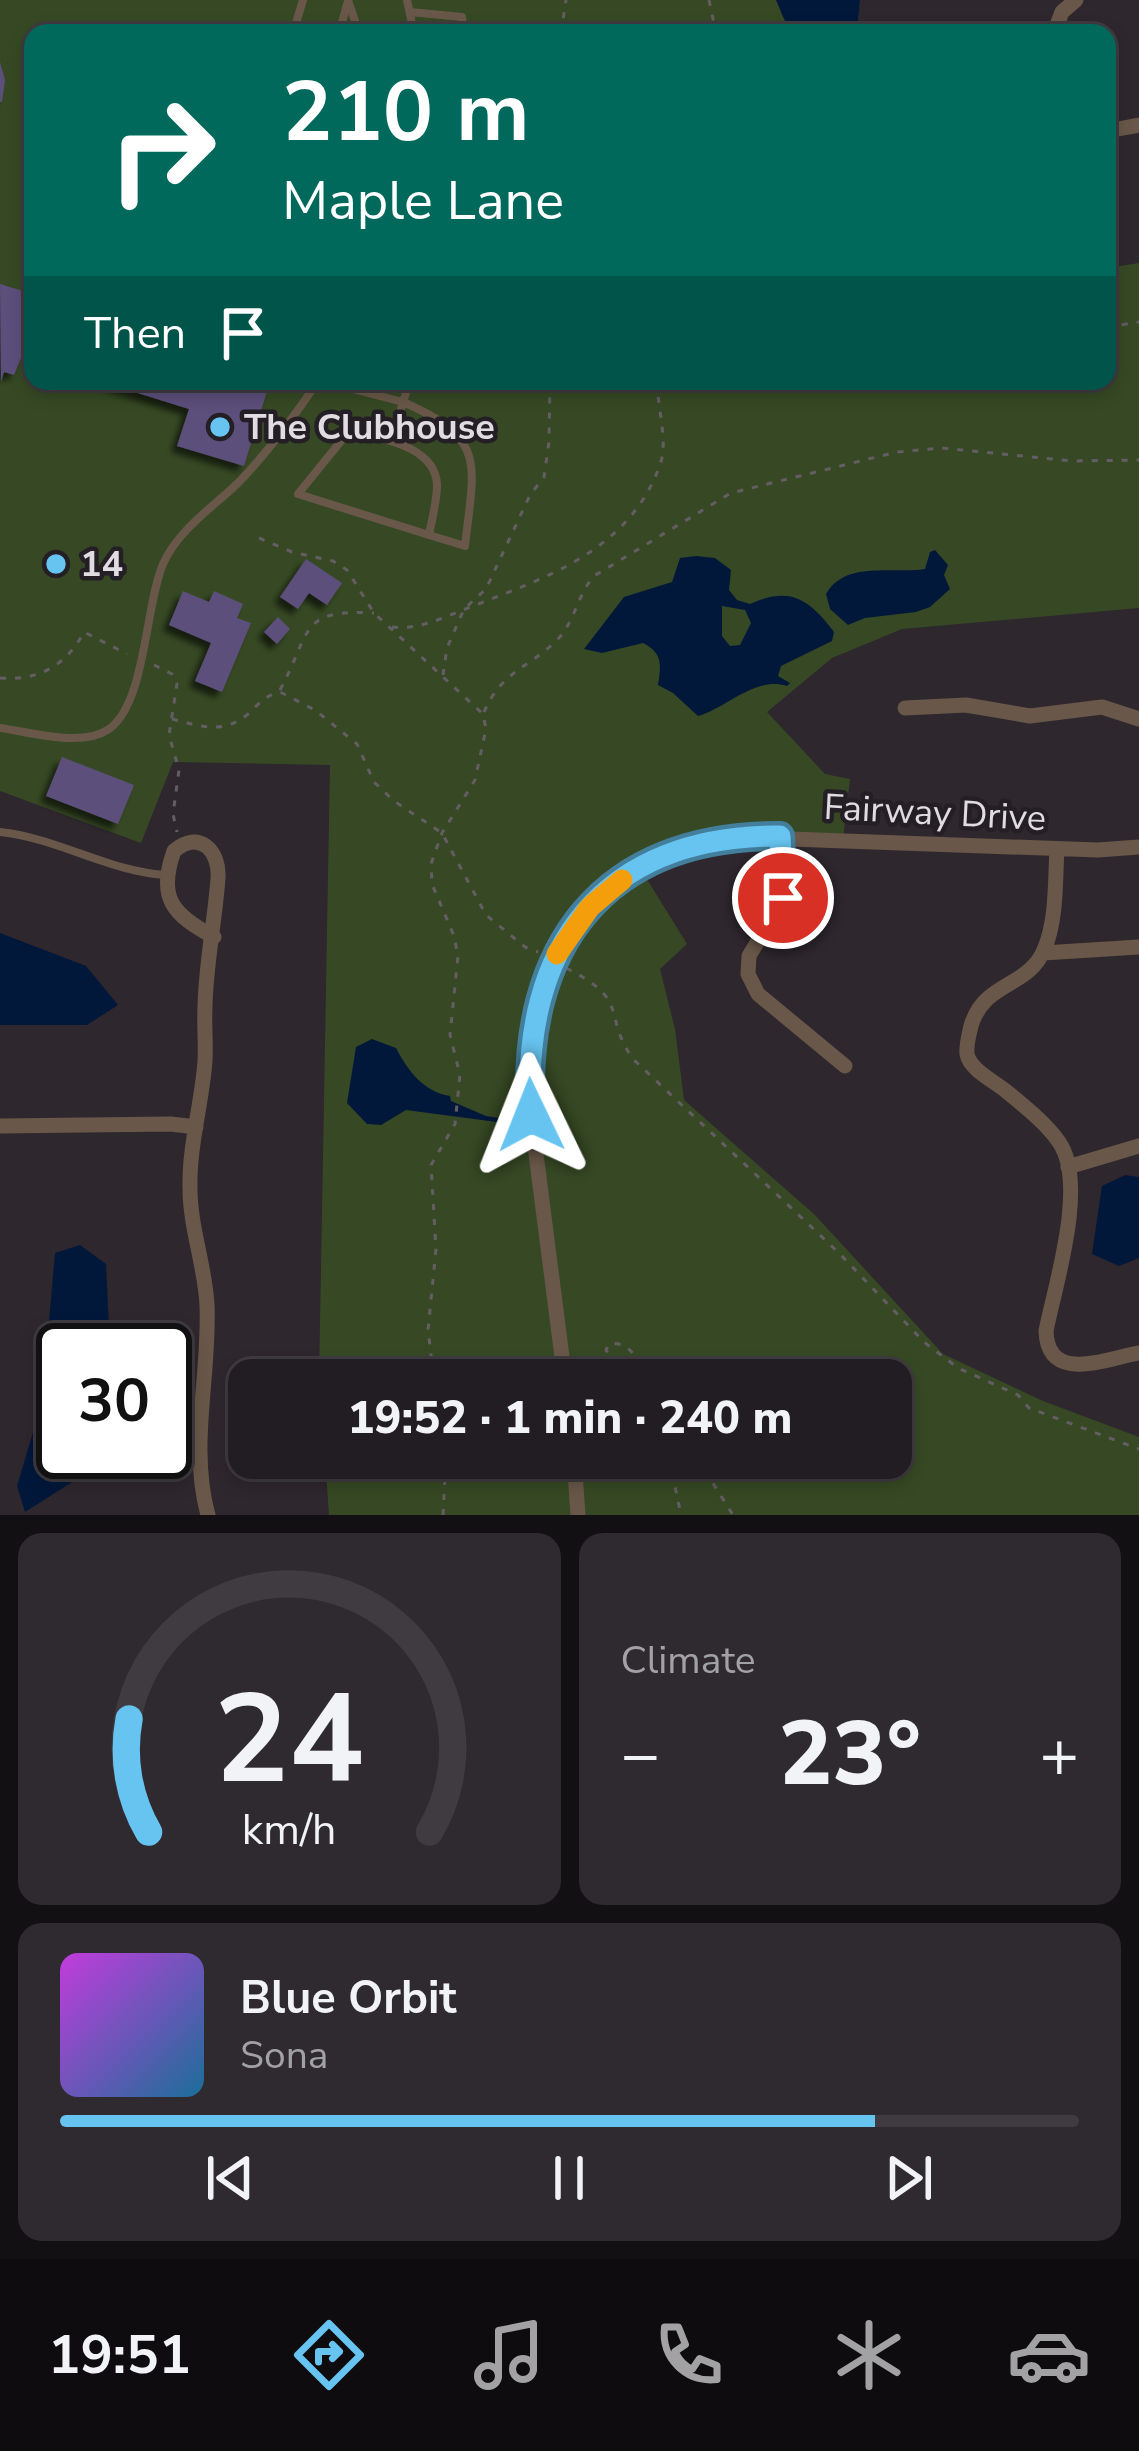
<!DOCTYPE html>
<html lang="en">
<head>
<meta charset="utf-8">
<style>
  body { margin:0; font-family:"Nunito Sans",sans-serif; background:#2e2a2f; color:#f1f3f6; height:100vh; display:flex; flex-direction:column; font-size:45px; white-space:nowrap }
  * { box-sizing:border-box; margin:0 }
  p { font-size:39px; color:#a2a2a5 }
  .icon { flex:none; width:66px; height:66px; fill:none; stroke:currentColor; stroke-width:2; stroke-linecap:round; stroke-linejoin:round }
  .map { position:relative; height:1515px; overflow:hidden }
  .drawer { display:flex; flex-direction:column; gap:18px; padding:18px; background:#131013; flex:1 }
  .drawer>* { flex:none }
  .top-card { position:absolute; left:24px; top:24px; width:1092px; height:366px; border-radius:24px; box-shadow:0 6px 18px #0003,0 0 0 3px #3f3b40; background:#00695c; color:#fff; overflow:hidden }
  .speed { position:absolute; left:36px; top:1323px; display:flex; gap:24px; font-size:60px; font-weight:700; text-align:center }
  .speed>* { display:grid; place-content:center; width:156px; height:156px; border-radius:50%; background:#221d22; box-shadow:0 6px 18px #0003,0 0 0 3px #3f3b40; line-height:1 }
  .speed .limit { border:6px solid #111; border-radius:18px; background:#fff; color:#111 }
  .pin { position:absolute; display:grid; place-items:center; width:102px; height:102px; color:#fff; margin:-51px; border:6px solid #fff; border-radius:50%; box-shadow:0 3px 12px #0007 }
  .me { position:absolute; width:132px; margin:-66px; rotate:358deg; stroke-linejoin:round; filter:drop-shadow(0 0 9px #0008) }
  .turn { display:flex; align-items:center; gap:42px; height:252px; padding:0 60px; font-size:54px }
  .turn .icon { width:156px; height:156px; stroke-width:2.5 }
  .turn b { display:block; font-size:84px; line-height:102px }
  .then { display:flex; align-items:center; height:114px; padding:0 60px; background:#0003; gap:24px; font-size:45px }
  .big { font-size:90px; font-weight:800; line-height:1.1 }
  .drawer .widget { flex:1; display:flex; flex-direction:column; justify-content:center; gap:18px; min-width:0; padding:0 42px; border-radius:24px; background:#2e2a2f }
  .drawer .dial { align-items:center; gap:0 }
  .dial svg { height:312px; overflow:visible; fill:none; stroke:#3f3b40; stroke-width:7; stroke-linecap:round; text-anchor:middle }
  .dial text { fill:#f1f3f6; stroke:none }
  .song { display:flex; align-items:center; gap:36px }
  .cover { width:144px; height:144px; border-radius:18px; background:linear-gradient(135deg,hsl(290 70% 55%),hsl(200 70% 35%)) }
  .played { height:12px; border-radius:6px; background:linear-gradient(90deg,#67c4f0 80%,#3f3b40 80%) }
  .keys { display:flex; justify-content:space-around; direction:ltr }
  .heat { display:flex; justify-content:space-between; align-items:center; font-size:66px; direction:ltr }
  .drawer .tiles { flex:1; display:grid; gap:18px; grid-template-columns:1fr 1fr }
  .widget:last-child { grid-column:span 2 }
  .trip { position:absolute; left:228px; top:1359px; width:684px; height:120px; border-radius:24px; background:#221d22; box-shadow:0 6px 18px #0003,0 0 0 3px #3f3b40; font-weight:800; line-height:120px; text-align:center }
  .menu { display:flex; height:192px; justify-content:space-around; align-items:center; background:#0e0c0e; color:#a2a2a5 }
  .menu .icon { width:84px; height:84px }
  .menu .selected { color:#67c4f0 }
  .menu b { font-size:54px; color:#f1f3f6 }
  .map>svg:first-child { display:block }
  .green { fill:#364924 }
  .water { fill:#02183b; fill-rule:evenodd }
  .building { fill:#5b4f7b; filter:url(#shadow) }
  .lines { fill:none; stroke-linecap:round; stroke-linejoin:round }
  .path { stroke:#645e64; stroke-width:3; stroke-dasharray:6 9; stroke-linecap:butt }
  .service { stroke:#695849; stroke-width:8 }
  .minor { stroke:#695849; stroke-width:15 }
  .route-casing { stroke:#437f9c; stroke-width:30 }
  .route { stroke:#67c4f0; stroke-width:21 }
  .slow { stroke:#f59e0b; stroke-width:21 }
  .poi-dot { fill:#67c4f0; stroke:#241e25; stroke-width:4.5 }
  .labels { text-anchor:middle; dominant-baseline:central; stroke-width:9; stroke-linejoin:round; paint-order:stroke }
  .poi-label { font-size:36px; font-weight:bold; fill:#e1dce1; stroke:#241e25; text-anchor:start }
  .street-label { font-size:36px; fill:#e1dce1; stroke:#241e25 }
</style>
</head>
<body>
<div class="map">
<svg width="1139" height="1515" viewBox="0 0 1139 1515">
  <defs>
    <filter id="shadow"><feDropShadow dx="-6" dy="6" stdDeviation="3" flood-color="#0009"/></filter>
  </defs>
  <rect width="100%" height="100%" fill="#2e272e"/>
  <path class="green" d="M0 0H860L858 21 864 33H33V381H1107V268L1139 263V608L902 629 832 658 767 712 825 774 850 779 843 839 752 836 640 868 687 944 660 969 675 1029 684 1100 814 1214 943 1354 1043 1401 1139 1437V1515H329L325 1458H891V1380H319L330 765 173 762 141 843 0 791Z"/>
  <path class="water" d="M776 0H860L858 21 864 33H790Z
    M935 550 948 565 944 575 950 589 930 607 916 612 865 618 848 625 830 609 826 594C845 560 892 574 925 569L930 552Z
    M696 556 715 558 731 570 729 590 737 600 750 604C790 586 809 599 834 632L832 641 781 666 778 676 790 683 787 686C755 676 728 707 698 716L673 693 658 685C661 665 663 653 643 643L602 653 584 649 624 597 672 582 680 558ZM722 606 745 610 751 623 740 645 730 646 722 636Z
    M0 933 86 966 118 1005 87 1025H0Z
    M372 1039 396 1048C408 1071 424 1092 450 1096L451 1101 486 1116 512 1120 511 1124 406 1110 381 1125 367 1124 347 1103 356 1047Z
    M1125 1175 1139 1177V1258L1119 1266 1092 1254 1102 1186Z
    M80 1245 106 1264 110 1350H63V1452H99L80 1477 25 1512 17 1486 42 1402 55 1253Z"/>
  <path class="building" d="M0 62 5 80 2 102H0Z
    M0 284 33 294 30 336 14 375 4 372 1 382Z
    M99 381H251L268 388 244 466 177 446 189 409Z
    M306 559 342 583 327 605 309 593 298 609 280 597Z
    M183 591 209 602 214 591 243 604 237 618 251 623 222 692 195 681 211 643 169 625Z
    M278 617 290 629 277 644 264 632Z
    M62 757 134 785 118 824 46 796Z"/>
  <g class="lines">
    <path class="path" d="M709 0 716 33
      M561 33 566 0
      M1107 327 1139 322
      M259 538 292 552 333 561 347 570 374 613 483 714 486 729 475 780 442 833 431 864 432 884 454 936 458 956 450 1035 460 1075 455 1124 431 1165 436 1249 428 1330 434 1380
      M392 627C422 630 446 616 473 606 550 576 629 550 660 465 669 439 656 407 658 381
      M154 665 172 674 177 684 169 735 179 770 173 814 177 832
      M443 675 447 648 464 609 486 589 530 495 544 477 549 442 550 381
      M0 678C38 681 66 666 84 632L127 654
      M280 690C312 631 298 609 374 613
      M484 712C502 671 527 669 556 641 575 623 577 595 594 576L731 493 897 452 942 448 1072 461 1139 460
      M172 719C200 726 223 735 248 714 259 704 264 696 280 692L315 710 357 744 374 782 394 801 442 833 486 915 525 947 538 952
      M566 968C632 1001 601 1013 633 1059L839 1253 924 1342 958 1368 1018 1395 1029 1408 1139 1449
      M642 1380 619 1367 606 1350 609 1344C632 1340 638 1363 647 1380
      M669 1458 681 1515
      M697 1458 733 1515
      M443 1515 446 1458"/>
    <path class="service" d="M348 0 359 33
      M407 0 414 33
      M410 12 462 17 464 33
      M293 33 303 0
      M339 33 348 1
      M322 381 403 402 392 441
      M410 381 403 402C488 439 474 464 465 546L429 535
      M465 381 481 385V381
      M350 430C380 438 436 446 437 485 437 501 432 519 429 535L298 494Z
      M0 728C31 732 82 748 109 729 146 703 145 606 163 564 178 530 212 508 238 483 269 451 294 417 318 381
      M0 832C58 838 109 872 167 875"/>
    <path class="minor" d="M1054 33 1062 12 1076 0
      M1107 131 1139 125
      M905 708 966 705 1030 716 1102 707 1139 719
      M780 836 783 899 749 956 748 974 758 994 845 1066
      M1057 849C1055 881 1057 920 1044 950 1028 988 984 981 971 1026 969 1035 966 1045 967 1054 970 1070 994 1081 1006 1091 1024 1106 1046 1123 1059 1142 1088 1184 1055 1285 1046 1331 1048 1385 1107 1358 1139 1353
      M1043 953 1139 947
      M0 1126 171 1124 196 1127
      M1068 1167 1139 1146
      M565 1380 531 1115 530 1041 545 979 558 950 590 907 614 886 669 854 735 837 1098 850 1139 847
      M574 1458 578 1515
      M208 1515C189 1446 210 1376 207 1305 205 1265 190 1228 190 1188 189 1145 202 1103 205 1061 206 1042 204 1024 205 1006 206 963 215 920 218 878 220 851 199 829 174 851 157 898 173 915 214 937"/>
  </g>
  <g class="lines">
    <g class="route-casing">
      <path id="route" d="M531 1115C520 946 604 835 780 836L783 898"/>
    </g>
    <use href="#route" class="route"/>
    <path class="slow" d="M557 954 590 907 622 880"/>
  </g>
  <g class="poi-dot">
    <circle cx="220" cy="427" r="12"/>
    <circle cx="56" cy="564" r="12"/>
  </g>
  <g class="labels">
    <g class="poi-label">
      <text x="244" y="427">The Clubhouse</text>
      <text x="80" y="564">14</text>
    </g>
    <g class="street-label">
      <text transform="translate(935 813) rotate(3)">Fairway Drive</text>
    </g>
  </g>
</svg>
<div class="speed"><div class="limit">30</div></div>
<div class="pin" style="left:783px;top:898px;background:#d93025"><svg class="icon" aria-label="arrive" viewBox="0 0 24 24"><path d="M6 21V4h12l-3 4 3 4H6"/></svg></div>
<svg class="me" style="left:531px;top:1115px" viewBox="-20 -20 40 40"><path d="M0-17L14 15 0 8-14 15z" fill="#67c4f0" stroke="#fff" stroke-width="4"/></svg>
<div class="trip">19:52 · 1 min · 240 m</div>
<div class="top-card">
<div class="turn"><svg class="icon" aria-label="right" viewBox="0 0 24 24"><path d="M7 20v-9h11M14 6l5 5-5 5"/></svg><div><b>210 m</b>Maple Lane</div></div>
<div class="then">Then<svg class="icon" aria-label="arrive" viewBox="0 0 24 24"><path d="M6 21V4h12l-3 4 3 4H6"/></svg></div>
</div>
</div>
<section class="drawer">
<div class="tiles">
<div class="widget dial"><svg viewBox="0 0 100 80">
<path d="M14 69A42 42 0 1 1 86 69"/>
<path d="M14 69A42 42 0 0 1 9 40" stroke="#67c4f0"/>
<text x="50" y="56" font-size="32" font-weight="700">24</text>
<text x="50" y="72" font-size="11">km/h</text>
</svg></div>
<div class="widget"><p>Climate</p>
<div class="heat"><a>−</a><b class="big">23°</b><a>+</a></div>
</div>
<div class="widget">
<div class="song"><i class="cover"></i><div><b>Blue Orbit</b><p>Sona</p></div></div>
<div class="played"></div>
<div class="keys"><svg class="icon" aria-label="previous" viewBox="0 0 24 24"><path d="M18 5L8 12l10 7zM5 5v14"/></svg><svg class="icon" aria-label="pause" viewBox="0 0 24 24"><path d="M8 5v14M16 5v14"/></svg><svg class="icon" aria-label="next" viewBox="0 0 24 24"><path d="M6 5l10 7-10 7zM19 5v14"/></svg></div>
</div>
</div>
</section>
<nav class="menu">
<b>19:51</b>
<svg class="icon selected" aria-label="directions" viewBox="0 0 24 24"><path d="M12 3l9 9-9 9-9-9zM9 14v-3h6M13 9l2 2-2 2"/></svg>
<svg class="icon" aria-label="music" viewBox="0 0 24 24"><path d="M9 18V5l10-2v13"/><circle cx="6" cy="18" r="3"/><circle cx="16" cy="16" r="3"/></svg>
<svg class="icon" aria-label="phone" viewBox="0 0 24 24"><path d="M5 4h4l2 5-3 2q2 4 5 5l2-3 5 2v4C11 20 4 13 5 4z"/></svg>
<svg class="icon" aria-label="climate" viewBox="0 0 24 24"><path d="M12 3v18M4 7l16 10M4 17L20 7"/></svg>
<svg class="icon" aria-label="car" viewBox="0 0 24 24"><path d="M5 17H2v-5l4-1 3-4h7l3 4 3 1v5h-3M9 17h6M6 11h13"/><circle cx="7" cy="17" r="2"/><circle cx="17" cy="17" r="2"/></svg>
</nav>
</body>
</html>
